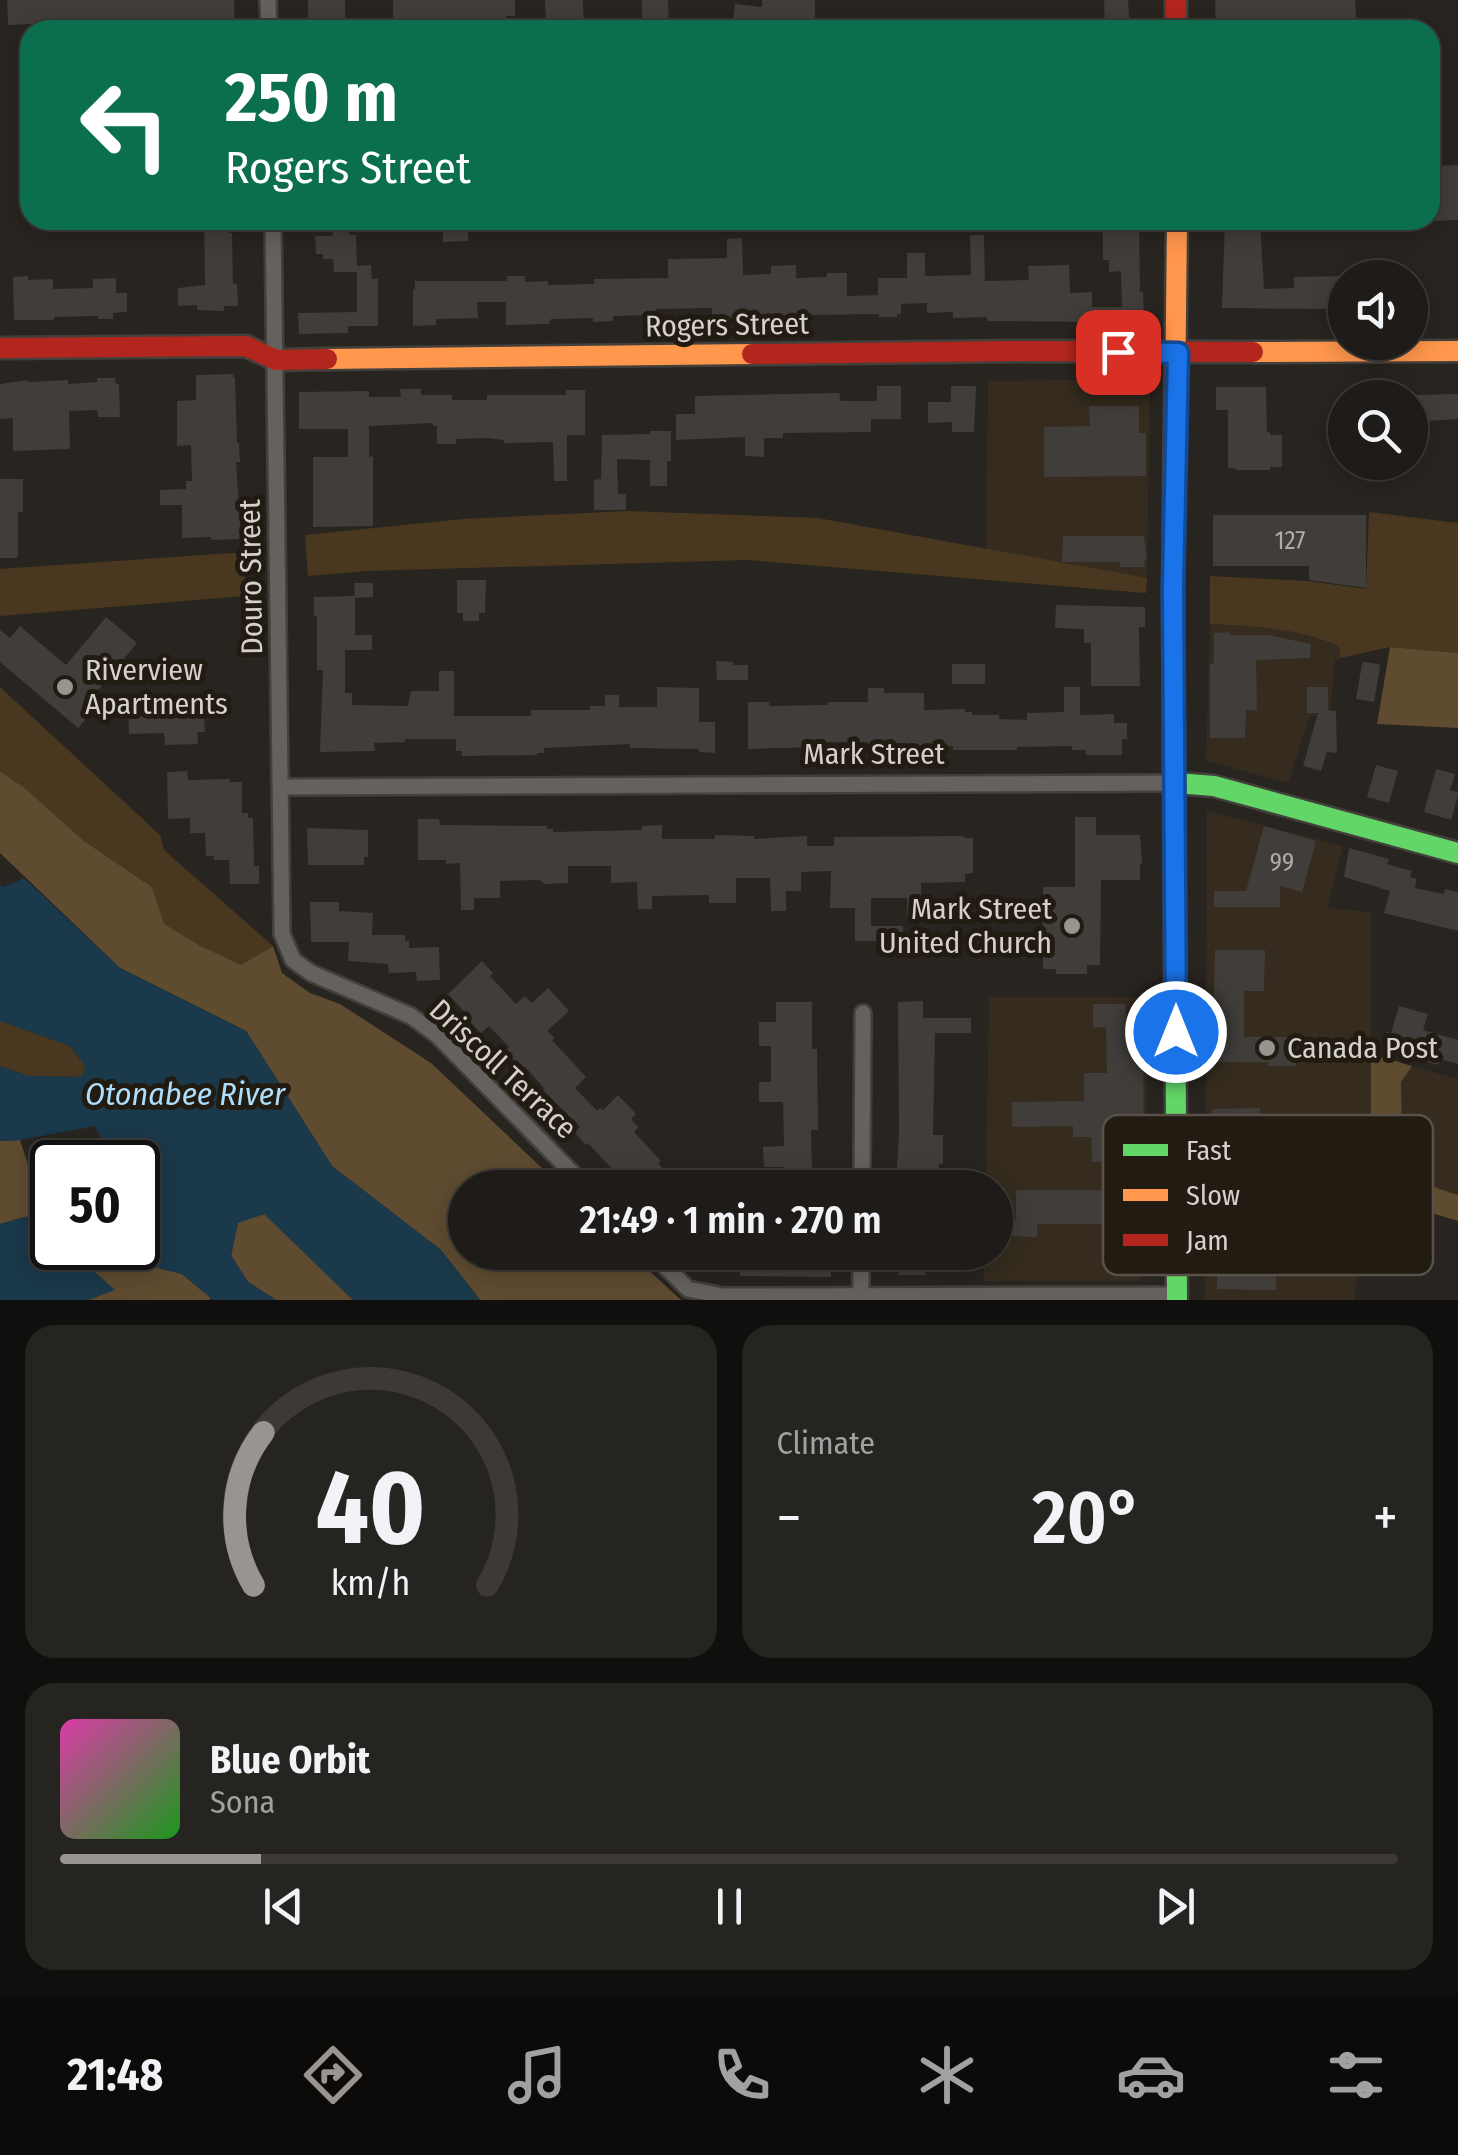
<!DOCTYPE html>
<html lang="en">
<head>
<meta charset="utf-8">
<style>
  body { margin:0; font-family:"Fira Sans Condensed",sans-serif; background:#262421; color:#f1f3f6; height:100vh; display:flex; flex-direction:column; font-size:38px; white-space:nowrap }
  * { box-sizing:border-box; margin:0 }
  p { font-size:32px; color:#a1a1a2 }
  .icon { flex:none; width:55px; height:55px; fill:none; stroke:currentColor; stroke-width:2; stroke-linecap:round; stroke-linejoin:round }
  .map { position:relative; height:1300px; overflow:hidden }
  .drawer { display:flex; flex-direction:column; gap:25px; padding:25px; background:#100f0d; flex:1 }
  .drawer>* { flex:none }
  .hud { position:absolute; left:20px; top:20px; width:1420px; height:210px; border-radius:30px; box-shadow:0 5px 25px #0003,0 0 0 2px #3c3937; background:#0b6e4f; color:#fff; overflow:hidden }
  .fabs { position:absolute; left:1328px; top:260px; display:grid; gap:20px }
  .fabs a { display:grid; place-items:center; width:100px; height:100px; border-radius:50%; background:#1e1b18; box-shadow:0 5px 25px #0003,0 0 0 2px #3c3937; font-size:50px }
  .speed { position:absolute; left:30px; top:1140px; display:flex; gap:20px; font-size:50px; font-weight:700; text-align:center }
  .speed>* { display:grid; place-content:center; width:130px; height:130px; border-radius:50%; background:#1e1b18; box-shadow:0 5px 25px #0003,0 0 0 2px #3c3937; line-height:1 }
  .speed .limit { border:5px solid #111; border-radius:15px; background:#fff; color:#111 }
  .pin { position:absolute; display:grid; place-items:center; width:85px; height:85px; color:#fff; margin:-42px; border-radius:20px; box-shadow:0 5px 15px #0006 }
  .me { position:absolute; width:110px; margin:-55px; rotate:0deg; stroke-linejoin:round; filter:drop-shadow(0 0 8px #0008) }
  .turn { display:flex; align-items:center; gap:35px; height:210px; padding:0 40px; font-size:45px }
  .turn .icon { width:130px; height:130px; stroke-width:2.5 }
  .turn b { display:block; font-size:70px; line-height:85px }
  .big { font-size:75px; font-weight:600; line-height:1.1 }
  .drawer .widget { flex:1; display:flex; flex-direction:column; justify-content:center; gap:15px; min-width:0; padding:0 35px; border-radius:30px; background:#262421 }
  .drawer .dial { align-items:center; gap:0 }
  .dial svg { height:260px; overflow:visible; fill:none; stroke:#3c3937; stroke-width:7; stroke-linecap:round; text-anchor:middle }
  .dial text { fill:#f1f3f6; stroke:none }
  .song { display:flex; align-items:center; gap:30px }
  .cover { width:120px; height:120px; border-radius:15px; background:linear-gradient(135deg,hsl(320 70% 55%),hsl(120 70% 35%)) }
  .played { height:10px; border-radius:5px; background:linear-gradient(90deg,#98948f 15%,#3c3937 15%) }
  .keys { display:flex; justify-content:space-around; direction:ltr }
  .heat { display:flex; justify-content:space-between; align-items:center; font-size:55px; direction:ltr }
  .drawer .tiles { flex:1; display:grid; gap:25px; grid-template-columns:1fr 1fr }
  .widget:last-child { grid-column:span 2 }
  .trip { position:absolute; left:448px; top:1170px; width:565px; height:100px; border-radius:50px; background:#1e1b18; box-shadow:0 5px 25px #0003,0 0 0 2px #3c3937; font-weight:600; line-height:100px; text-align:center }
  .dock { display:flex; height:160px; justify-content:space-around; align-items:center; background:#0c0b0a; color:#a1a1a2 }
  .dock .icon { width:70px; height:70px }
  .dock .current { color:#98948f }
  .dock b { font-size:45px; color:#f1f3f6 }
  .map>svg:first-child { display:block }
  .built { fill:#352c1f }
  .green { fill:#49381f }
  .forest { fill:#5e4b30 }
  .water { fill:#1a394b }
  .building { fill:#403d3a }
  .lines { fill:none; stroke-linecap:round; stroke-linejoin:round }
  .street-casing { stroke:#43403c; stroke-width:20 }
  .fast-casing { stroke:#43403c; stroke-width:25 }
  .slow-casing { stroke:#43403c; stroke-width:25 }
  .jam-casing { stroke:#43403c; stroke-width:25 }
  .street { stroke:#64615e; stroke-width:15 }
  .fast { stroke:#63d668; stroke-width:20 }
  .slow { stroke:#ff974d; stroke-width:20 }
  .jam { stroke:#b3261e; stroke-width:20 }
  .route-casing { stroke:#114b97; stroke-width:25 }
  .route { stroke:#1a73e8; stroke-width:18 }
  .poi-dot { fill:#98948f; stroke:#211b12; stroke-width:4 }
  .labels { text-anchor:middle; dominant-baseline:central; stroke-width:10; stroke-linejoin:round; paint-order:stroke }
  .number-label { font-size:25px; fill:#b0aba7 }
  .street-label { font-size:30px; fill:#d5d0cb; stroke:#211b12 }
  .poi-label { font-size:30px; fill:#d5d0cb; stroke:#211b12; text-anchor:start }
  .water-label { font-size:32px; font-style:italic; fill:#addefd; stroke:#211b12 }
  .key { fill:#211b12; stroke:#57514a; stroke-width:2.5 }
  .key-label { font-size:28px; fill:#d5d0cb }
</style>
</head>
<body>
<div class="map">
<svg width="1458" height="1300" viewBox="0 0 1458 1300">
  <rect width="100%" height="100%" fill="#282420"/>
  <path class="built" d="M1150 379 1147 578 986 550 988 381Z
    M1210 624 1267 626 1315 636 1339 646 1340 658 1335 660 1330 716H1310L1288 783 1206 761Z
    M1207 811 1343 846 1327 908 1371 912V1190L1354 1300H1205Z
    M989 997H1147L1146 1273 1137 1281H984V1253L995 1252V1188L986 1187Z
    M1412 1066 1458 1079V1195L1403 1178 1401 1082Z"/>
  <path class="green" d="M627 511 818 518 1147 578 1146 593 748 560 366 571 308 576 305 535 463 519Z
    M1369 512 1458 523V653L1390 647 1340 658 1339 646C1297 628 1255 626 1210 624V576L1307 581 1366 589Z
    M246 552 245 596 0 616V569Z
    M0 687 160 835 164 850 273 946 241 965 199 945 163 924 152 887 84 841 26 789 0 771Z
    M0 1021 70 1046 86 1067 82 1077 28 1076 0 1066Z"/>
  <path class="forest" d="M1390 647 1458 653V728L1377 724Z
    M0 771 26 789 84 841 152 887 164 924 199 945 241 965 273 946 282 973 310 993 340 1004 431 1063 562 1187 465 1188V1252L630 1253 681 1300H480L441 1250 332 1166 246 1031 120 968 0 853Z
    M1371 1054 1412 1066 1401 1082 1403 1177 1458 1195V1221L1428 1212 1423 1224 1367 1212 1371 1190Z
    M20 1140 38 1195 40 1213 0 1224V1141Z
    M265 1214 353 1300H276L248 1282 231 1256 238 1222Z
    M89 1250 182 1274 211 1298 209 1300H88L113 1290 86 1264Z"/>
  <path class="water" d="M24 878 120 968 246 1031 332 1166 441 1250 480 1300H353L264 1214 238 1223 231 1255 248 1282 276 1300H213L182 1274 90 1251 86 1264 115 1290 88 1300H0V1224L40 1213 38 1195 52 1182V1248H138V1162H74L101 1138 95 1126 20 1140 0 1141V1066L28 1076 81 1077 86 1067 70 1046 0 1021V885L4 887Z"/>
  <path class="building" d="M7 0H234L235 30H51L50 23 8 25Z
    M308 0H345V30H308Z
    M393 0H515V16H506V19L458 20V30H411L410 23H393Z
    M545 0H583L584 24 546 25Z
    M642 0H668L669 28 642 30Z
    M762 0H815V20H793V29L732 28 735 4 762 7Z
    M1104 0H1128L1130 30H1105Z
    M1215 0H1355L1357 30H1216Z
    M1458 165V220L1430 221V166Z
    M204 220H228L229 233H232L233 284H237L238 306H224V311L197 310V305L178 306V288L205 285Z
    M332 220H349V235H356L357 266 371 265 372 279H378V326H348V333L299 334 298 313 357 312V272H334L333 259H323V254H316L315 236H333Z
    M443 220H468V241L443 242Z
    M1103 220H1139L1140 292H1143L1144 325 1109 326V322L987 321V317L953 318V312L927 313V303L901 304V314H897V317H879V314L812 315V323L748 324V321H712V308L656 309 657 315 613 316V321L593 322V318L551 319 549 324 506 325V302H477L478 318 436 319V325L413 326V289H415V281H507V276H525V282L548 281V285L594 284V279L668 278V259L727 258V239L742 238 743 275 771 274V266L796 265V278L827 277V273H847V296L878 295V278H907V253H925V276L971 275 970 235H984L985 281 1029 280 1028 266 1069 265 1070 293 1092 292V307H1122L1121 271 1109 272V260H1103Z
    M1225 220H1260L1264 289 1294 288V277L1345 276V309L1222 308Z
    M28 276V280L53 279V289L93 288V279L116 278V293H127V312L113 313V319H98V316L54 317V320H14L13 277Z
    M233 374V377H235L237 443H239L240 462H236L241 539 211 540V537L182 538V505H160V490L186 489V481H192L191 445 177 446V401L196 400V375Z
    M97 378H115L116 384H119L120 417H98L97 410 69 411 70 449 13 451V418L0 419V384L28 380V382L68 380V384L97 382Z
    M877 386H901V419H871V432L783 433V438H764V457L745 456V437L676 440V414H695V396L839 393 841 401H877Z
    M951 386H976L974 432H952V422L928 423V402H951Z
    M1216 387H1266L1267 432H1270V435H1282V467H1270V470H1236V468H1228V410H1216Z
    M400 389H421V395H452V400H487V395H566V390H585V435H567V481H554L553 442 504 443V440L487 438 456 439V444H437V426H433V423L369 426V457L373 456V526L313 527V457H348V429H299V392L369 391V397H401Z
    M1458 394V419L1410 422V395Z
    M1089 406H1139V433H1146V476L1044 477V427L1090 426Z
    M650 431H671V461H667V486H650V460L617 459 618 494H626V510H594V480L601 479 602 435 650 434Z
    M0 479H23V512H18V556L16 558H0Z
    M1213 515H1366V588L1309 580V566H1213Z
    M1063 536H1144L1147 559H1145L1144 567H1120V562H1062Z
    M457 580H486L485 613H479V621H463V613H457Z
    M354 583H373V597L355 598V635H372V650H345V693H352V705L408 706 411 691H439V671H454V716H531V710H590V706H605V695H619V707H657V687L699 688V722H715V753L699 752V749L630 748V744L544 748V753H537V755L462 756V751H456V739H405V742L374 743 375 751 320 752 323 670H317V616H314V597L355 596Z
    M1056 605 1145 607V627H1139L1140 686H1091V643H1084V629L1055 628Z
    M106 617 137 643 83 708 90 714 78 728 0 662V630L10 638 20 626 66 665Z
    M1229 632 1230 635H1268L1311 644 1310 658 1256 660 1257 710H1246L1245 738H1210V664L1214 663V633Z
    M716 661 733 662V665H748V680H717Z
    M1364 662 1379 664 1380 667 1374 702 1356 699 1362 664Z
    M952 664H985V684H952Z
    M1064 687H1080V715L1114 714V723H1127V739H1122V755H1086V750H1072V746L1017 747V750H953V746H868V742H820V747L748 749V702H769V706L828 705V702H868V688H884V693H924V710L965 709V712H972V715H999V719L1027 720V713L1064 712Z
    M1307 687H1328V710L1336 711 1337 753 1327 752 1321 771 1303 766 1318 713H1307Z
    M172 699H188V704H197V717H204L205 732H197L198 744 165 745 164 733 129 734 128 708 164 707V705L172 704Z
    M1376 765 1398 771 1389 803 1367 797Z
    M1436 769 1455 774 1450 790 1458 792V795L1451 820 1424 812Z
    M187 771 188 780 230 779V782H242V813H248V818H253L254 866H259V884H230L229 860H214V856H206L205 833H190V818L168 819 167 772Z
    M1075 817H1096V835H1140L1142 864H1140V880H1101L1100 965H1087V974H1056V969H1043V887H1075Z
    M418 819H439L440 825 547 826V829H553V832L640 830 642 829V826L662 825V839H715V835L754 836V839L807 836V846H834V837L964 836V838H973V873L965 874V882L921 883V918H907V898H871V926H903V953H880V941H855V908H830L831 871 801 872V891H786V911H771L770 878H736V903H709V895L652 896V909H638L637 882 611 883V866H568V883L545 884 539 880 500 881V898H474V910H461L460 863 446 864V860H418Z
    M1264 826 1316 841 1302 892 1280 886V907H1214V891H1246Z
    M307 828 368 830V857H364V865H308Z
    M1349 848 1389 859 1387 864 1412 871 1410 877 1417 879 1415 888 1444 894 1445 889 1458 892V931L1384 913 1390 891 1344 877Z
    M310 902H339V911L373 913 372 935H405V941H409V948L439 947 440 980 417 981 416 972 389 973 388 964 348 961 349 942H311Z
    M1215 950H1265L1264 991H1244V1037H1296V1066H1268V1062H1212Z
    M482 961 493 973 490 976 516 1004 525 996 532 1003 548 988 569 1011 547 1031 555 1038 552 1040 586 1077 575 1088 597 1111 600 1108 603 1110 618 1095 636 1114 631 1119 638 1127 634 1132 661 1161 658 1163 680 1188H630L588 1143 586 1145 574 1132 580 1127 543 1090 545 1089 525 1067 522 1069 505 1051 509 1047 489 1026 481 1033 469 1021 471 1019 448 994Z
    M923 1001V1018H971V1033H935L933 1135H943V1164H939V1181H934V1188H898L896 1186 899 1133 898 1002Z
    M776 1002H812V1049H817L818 1130H811L812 1168H818V1188H784V1167H764L763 1147 784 1146 783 1102H759V1082H771V1046H759V1022H776Z
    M1093 1004H1126V1030H1143L1144 1162H1092L1091 1137H1073V1126L1012 1127V1102L1084 1101V1073H1107L1106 1027 1093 1028Z
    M1399 1006 1428 1014 1423 1030 1458 1040V1064L1440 1059 1438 1065 1382 1049 1387 1032 1391 1033Z
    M1260 1108 1262 1137H1268V1172L1298 1171 1297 1193 1317 1194V1211L1242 1212 1241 1253 1276 1254V1290L1217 1289 1218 1243 1210 1242V1222H1213L1212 1109Z
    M1016 1190H1133V1224H1037V1237L1009 1236V1221H1016Z
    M704 1252H831V1277L740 1276V1268L704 1269Z
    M899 1252H941V1271H925V1275H899Z"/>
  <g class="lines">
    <g class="street-casing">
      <path id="street" d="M268 0 269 30
        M273 220 282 934 293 960 311 973 411 1016 438 1036 587 1188
        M281 787 1176 783
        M862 1188 863 1013
        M651 1252 688 1289 723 1296 1177 1295
        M861 1295V1252"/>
    </g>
    <g class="fast-casing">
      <path id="fast" d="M1173 596 1177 1300
        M1176 783 1214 786 1458 853"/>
    </g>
    <g class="slow-casing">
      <path id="slow" d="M1253 352 1458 351
        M327 359 752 354
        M1173 596 1177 220"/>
    </g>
    <g class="jam-casing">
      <path id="jam" d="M1176 0V30
        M0 348 246 346 276 360 327 359
        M752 354 1017 351 1253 352"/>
    </g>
    <use href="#street" class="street"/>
    <use href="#fast" class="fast"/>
    <use href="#slow" class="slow"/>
    <use href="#jam" class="jam"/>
  </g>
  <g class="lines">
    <g class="route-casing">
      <path id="route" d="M1118 352 1178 353 1173 587 1176 1032"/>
    </g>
    <use href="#route" class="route"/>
  </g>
  <g class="poi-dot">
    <circle cx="65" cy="687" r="10"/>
    <circle cx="1072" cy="926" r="10"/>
    <circle cx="1267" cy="1048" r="10"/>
  </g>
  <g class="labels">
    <g class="number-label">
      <text x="1290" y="541">127</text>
      <text x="1282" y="863">99</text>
    </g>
    <g class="street-label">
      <text transform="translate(727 325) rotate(-1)">Rogers Street</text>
      <text transform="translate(251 577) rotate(-91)">Douro Street</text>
      <text x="874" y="754">Mark Street</text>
      <text transform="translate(503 1069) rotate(43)">Driscoll Terrace</text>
    </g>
    <g class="poi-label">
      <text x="85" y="670">Riverview<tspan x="85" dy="34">Apartments</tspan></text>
      <text x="1052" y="909" text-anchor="end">Mark Street<tspan x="1052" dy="34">United Church</tspan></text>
      <text x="1287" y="1048">Canada Post</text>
    </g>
    <g class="water-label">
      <text x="185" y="1094">Otonabee River</text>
    </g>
  </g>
  <rect x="1103" y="1115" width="330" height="160" rx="15" class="key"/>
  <rect x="1123" y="1144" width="45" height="12" fill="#63d668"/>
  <rect x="1123" y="1189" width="45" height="12" fill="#ff974d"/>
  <rect x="1123" y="1234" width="45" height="12" fill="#b3261e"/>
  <g class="key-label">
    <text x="1186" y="1160">Fast</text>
    <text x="1186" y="1205">Slow</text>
    <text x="1186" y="1250">Jam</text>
  </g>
</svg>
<div class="fabs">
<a><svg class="icon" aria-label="sound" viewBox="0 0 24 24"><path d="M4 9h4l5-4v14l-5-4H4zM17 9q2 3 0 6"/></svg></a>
<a><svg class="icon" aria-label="search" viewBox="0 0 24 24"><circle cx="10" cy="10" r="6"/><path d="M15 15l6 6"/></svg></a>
</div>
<div class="speed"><div class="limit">50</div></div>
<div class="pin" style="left:1118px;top:352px;background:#d93025"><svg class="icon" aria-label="arrive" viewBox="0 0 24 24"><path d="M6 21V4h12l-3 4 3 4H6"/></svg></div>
<svg class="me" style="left:1176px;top:1032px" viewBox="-20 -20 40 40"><circle r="17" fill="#1a73e8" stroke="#fff" stroke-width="3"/><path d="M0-11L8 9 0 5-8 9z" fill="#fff"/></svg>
<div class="trip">21:49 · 1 min · 270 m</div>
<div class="hud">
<div class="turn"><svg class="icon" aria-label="left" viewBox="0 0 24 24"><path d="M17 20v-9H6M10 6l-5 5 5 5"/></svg><div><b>250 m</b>Rogers Street</div></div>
</div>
</div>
<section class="drawer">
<div class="tiles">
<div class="widget dial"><svg viewBox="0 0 100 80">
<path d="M14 69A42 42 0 1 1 86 69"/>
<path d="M14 69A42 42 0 0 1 17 22" stroke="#98948f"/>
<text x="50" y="56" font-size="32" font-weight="700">40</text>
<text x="50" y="72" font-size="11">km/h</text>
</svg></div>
<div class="widget"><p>Climate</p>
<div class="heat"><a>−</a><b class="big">20°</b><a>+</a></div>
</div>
<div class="widget">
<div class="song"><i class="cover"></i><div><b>Blue Orbit</b><p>Sona</p></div></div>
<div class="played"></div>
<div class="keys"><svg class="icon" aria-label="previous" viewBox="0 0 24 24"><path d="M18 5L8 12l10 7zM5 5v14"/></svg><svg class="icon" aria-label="pause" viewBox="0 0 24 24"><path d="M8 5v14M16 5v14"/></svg><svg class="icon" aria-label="next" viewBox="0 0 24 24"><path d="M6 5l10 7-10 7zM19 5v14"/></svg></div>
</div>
</div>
</section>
<nav class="dock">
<b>21:48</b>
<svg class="icon current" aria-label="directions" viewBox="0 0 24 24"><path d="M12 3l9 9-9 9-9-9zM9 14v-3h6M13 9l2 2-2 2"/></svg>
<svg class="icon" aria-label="music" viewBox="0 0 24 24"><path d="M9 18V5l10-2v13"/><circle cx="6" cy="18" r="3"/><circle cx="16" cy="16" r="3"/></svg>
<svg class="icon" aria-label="phone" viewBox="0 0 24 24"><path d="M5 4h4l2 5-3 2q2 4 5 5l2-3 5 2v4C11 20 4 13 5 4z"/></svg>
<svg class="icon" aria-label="climate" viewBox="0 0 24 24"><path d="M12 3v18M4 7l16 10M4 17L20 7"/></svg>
<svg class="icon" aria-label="car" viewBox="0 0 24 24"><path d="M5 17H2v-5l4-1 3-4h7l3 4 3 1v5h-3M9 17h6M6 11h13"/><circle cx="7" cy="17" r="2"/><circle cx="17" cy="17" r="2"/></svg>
<svg class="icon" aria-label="filters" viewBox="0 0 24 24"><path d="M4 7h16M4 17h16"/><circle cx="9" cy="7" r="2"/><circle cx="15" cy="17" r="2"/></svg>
</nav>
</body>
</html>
